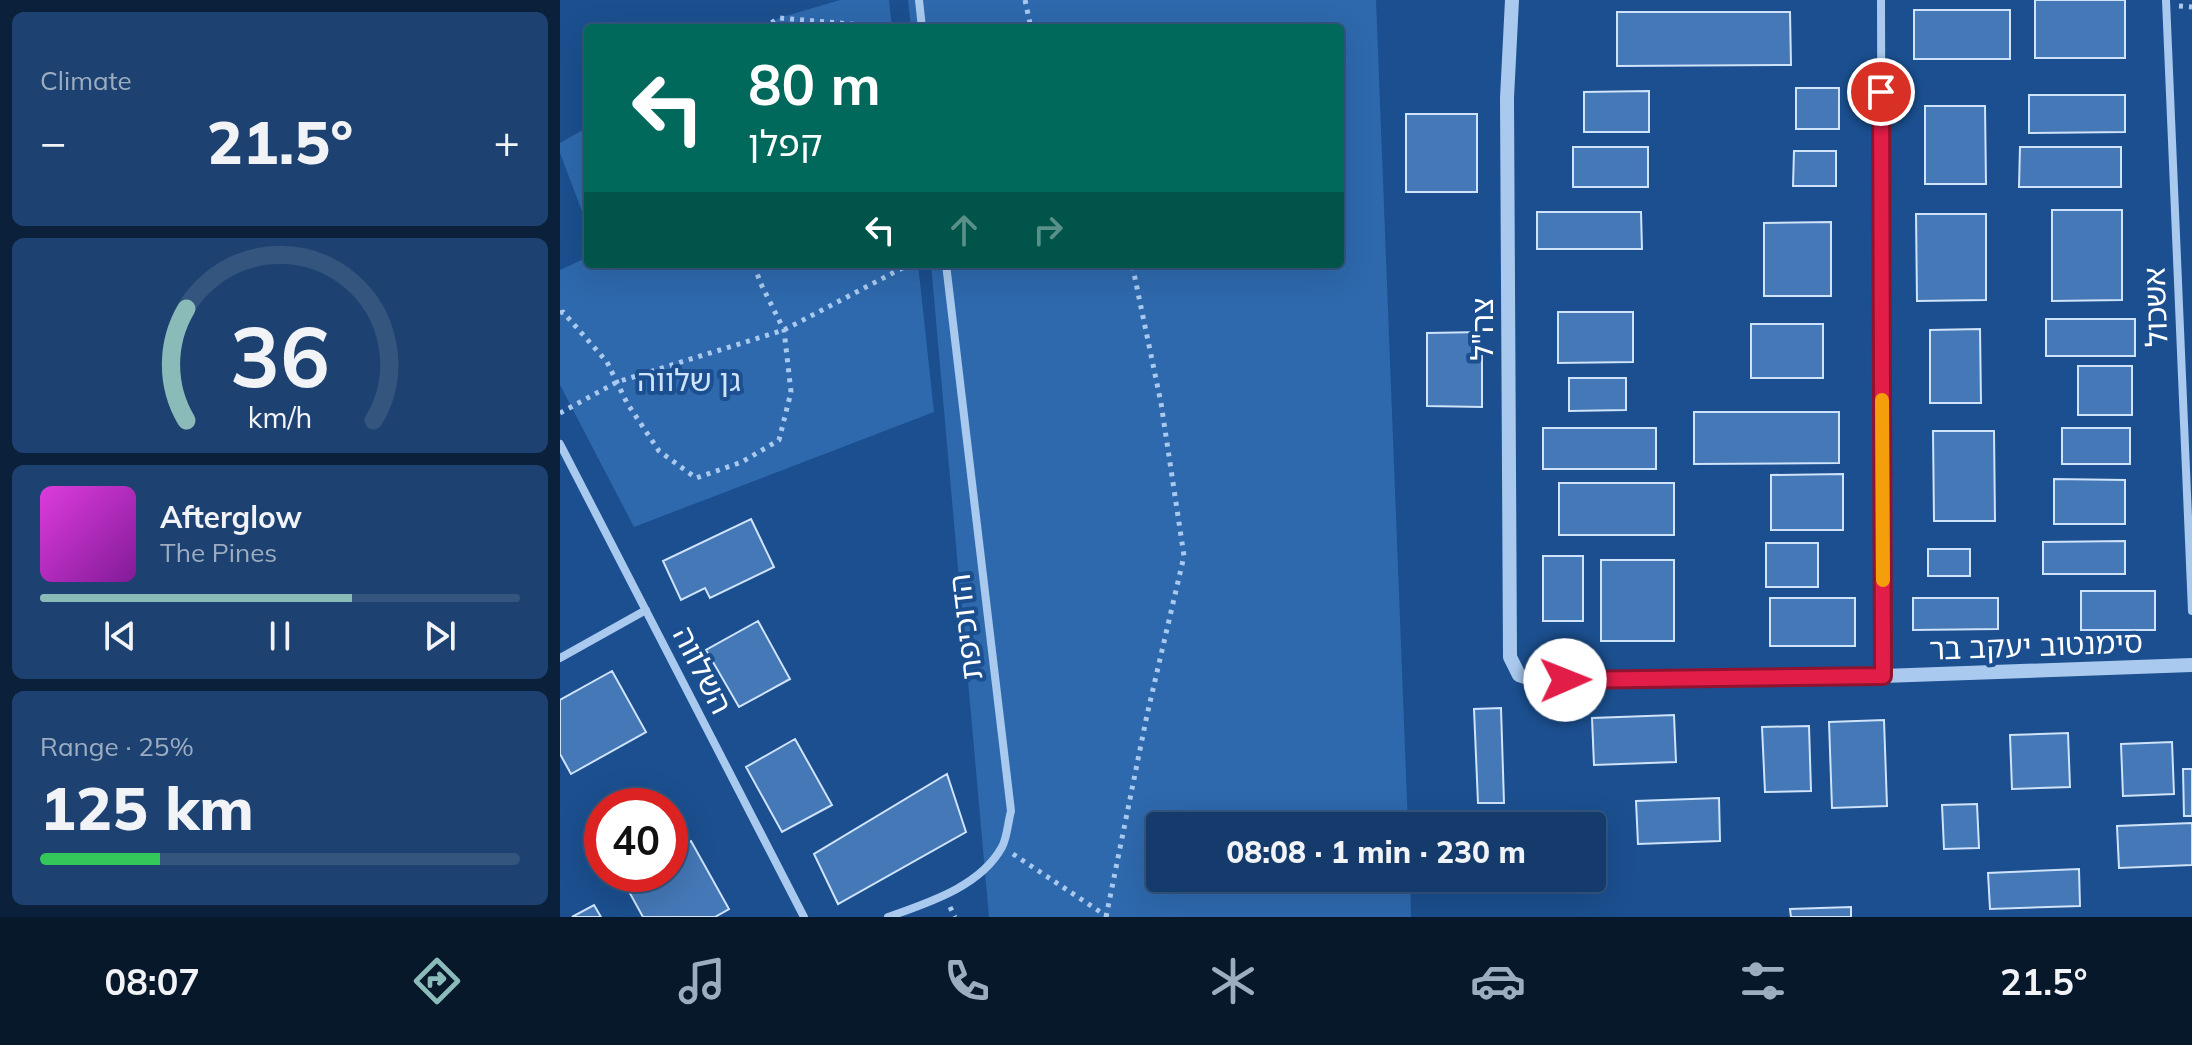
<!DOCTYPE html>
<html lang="en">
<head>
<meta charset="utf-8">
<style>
  body { margin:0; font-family:Mulish,"Noto Sans Hebrew",sans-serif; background:#1d4271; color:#f1f3f6; height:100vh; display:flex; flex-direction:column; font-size:30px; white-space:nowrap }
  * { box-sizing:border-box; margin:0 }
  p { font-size:26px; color:#9dadc1 }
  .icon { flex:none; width:44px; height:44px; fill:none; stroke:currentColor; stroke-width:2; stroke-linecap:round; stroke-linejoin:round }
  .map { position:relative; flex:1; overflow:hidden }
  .details { display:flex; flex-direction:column; gap:12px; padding:12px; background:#0b203b; width:560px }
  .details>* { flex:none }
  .banner { position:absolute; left:24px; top:24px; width:760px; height:244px; border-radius:8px; box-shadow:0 8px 32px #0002,0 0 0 2px #33557e; background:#00695c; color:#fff; overflow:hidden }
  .speed { position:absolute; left:24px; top:788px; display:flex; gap:16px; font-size:40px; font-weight:700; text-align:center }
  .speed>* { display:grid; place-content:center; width:104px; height:104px; border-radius:50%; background:#143b6b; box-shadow:0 8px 32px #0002,0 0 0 2px #33557e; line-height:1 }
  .speed .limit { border:12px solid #d22; background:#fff; color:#111 }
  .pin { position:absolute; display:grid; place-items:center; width:68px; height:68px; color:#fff; margin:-34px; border:4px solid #fff; border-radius:50%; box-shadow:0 2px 8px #0007 }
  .me { position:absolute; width:88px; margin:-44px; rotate:89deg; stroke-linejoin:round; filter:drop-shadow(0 0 6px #0008) }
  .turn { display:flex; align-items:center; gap:28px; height:168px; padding:0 32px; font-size:36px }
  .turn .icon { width:104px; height:104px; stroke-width:2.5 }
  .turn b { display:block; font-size:56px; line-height:68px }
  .lanes { display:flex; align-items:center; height:76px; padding:0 32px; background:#0003; justify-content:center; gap:40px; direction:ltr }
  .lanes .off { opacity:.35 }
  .big { font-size:60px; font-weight:800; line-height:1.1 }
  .details .card { flex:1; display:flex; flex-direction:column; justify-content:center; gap:12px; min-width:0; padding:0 28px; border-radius:12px; background:#1d4271 }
  .details .dial { align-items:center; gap:0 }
  .dial svg { height:208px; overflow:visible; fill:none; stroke:#33557e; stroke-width:7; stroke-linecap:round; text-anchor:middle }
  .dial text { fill:#f1f3f6; stroke:none }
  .song { display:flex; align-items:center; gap:24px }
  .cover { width:96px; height:96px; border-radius:12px; background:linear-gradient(135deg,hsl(300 70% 55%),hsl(290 70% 35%)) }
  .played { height:8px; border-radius:4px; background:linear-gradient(90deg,#8bbbb9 65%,#33557e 65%) }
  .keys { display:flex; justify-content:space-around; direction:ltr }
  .heat { display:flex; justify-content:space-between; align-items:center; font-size:44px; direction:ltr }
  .charge { height:12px; border-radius:6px; background:linear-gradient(90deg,#34c759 25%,#33557e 0) }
  .trip { position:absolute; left:586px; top:812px; width:460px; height:80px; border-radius:8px; background:#143b6b; box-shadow:0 8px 32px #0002,0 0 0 2px #33557e; font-weight:800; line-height:80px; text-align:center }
  .tab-bar { display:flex; height:128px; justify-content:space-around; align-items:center; background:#08182b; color:#9dadc1 }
  .tab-bar .icon { width:56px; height:56px }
  .tab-bar .selected { color:#8bbbb9 }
  .tab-bar b { font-size:36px; color:#f1f3f6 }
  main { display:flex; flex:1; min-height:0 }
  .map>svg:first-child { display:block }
  .green { fill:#2e69ad }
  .building { fill:#4478b7; stroke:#cfe3fa; stroke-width:2 }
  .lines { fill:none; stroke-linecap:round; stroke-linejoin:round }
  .path { stroke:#a9c9ee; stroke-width:5; stroke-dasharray:4 6; stroke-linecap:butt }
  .minor { stroke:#a9c9ee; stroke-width:8 }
  .tertiary { stroke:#a9c9ee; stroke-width:14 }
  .route-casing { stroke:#92132f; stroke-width:20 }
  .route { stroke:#e11d48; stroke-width:14 }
  .slow { stroke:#f59e0b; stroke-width:14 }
  .labels { text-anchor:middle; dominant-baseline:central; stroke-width:8; stroke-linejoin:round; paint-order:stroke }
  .street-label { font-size:30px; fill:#fff; stroke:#1b4f8f }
  .park-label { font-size:30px; fill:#cfe3fa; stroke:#1b4f8f }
</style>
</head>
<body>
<main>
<section class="details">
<div class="card"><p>Climate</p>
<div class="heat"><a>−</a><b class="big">21.5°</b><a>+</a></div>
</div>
<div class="card dial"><svg viewBox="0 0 100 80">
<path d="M14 69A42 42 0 1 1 86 69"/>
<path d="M14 69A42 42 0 0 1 14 26" stroke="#8bbbb9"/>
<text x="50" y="56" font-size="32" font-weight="700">36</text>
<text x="50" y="72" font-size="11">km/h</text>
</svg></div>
<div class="card">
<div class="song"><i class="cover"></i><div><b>Afterglow</b><p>The Pines</p></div></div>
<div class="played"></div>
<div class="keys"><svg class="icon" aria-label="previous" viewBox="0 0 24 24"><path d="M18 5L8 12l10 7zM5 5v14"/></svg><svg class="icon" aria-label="pause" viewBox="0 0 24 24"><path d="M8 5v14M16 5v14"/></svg><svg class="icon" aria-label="next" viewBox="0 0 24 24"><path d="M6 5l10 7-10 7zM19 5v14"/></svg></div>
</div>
<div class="card"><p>Range · 25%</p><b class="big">125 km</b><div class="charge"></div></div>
</section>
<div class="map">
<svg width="1632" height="917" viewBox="0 0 1632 917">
  <rect width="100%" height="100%" fill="#1b4f8f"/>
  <path class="green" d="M280 0H329L332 28H202L219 18Z
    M348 0H816L848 826H600V878H850L851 917H429L371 264H780V28H351Z
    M28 127V227L0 153V143Z
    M28 257V264H358L374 412 74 527 0 385V270Z"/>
  <path class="building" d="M1475 0H1565V58H1475Z
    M1354 10H1450V59H1354Z
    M1057 12H1230L1231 65 1057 66Z
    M1236 88H1279V129H1236Z
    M1089 91V132H1024V92Z
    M1469 95H1565V132L1469 133Z
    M1365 106H1425L1426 184H1365Z
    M846 114H917V192H846Z
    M1013 147H1088V187H1013Z
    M1460 147H1561V187H1459Z
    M1234 151H1276V186H1233Z
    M1492 210H1562V300L1492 301Z
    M977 212H1081L1082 249H977Z
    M1356 214H1426V300L1357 301Z
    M1271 222V296H1204V223Z
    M998 312H1073V362L998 363Z
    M1486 319H1575V356H1486Z
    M1191 324H1263V378H1191Z
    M1420 329 1421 403H1370V330Z
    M922 332V407L867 406V333Z
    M1518 366H1572V415H1518Z
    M1009 378H1066V410L1009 411Z
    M1134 412H1279V463L1134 464Z
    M983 428H1096V469H983Z
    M1502 428H1570V464H1502Z
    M1373 431H1434L1435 521H1374Z
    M1283 474V530H1211V475Z
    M1494 479 1565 480V524H1494Z
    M999 483H1114V535H999Z
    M191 519 214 567 150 598 145 588 121 600 103 561Z
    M1565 541V574H1483V542Z
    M1206 543H1258V587H1206Z
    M1368 549H1410V576H1368Z
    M983 556H1023V621H983Z
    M1041 560H1114V641H1041Z
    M1521 591H1595V630H1521Z
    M1210 598H1295V646H1210Z
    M1353 598H1438V629L1353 630Z
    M198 621 230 679 179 707 146 650Z
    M52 671 86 732 11 774 0 754V700Z
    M941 708 944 803H918L914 709Z
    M1114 715 1116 762 1034 765 1032 718Z
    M1324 720 1327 806 1272 808 1269 722Z
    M1249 726 1251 791 1205 792 1202 727Z
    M1508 733 1510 787 1452 789 1450 735Z
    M235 739 272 805 222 832 186 767Z
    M1612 742 1614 794 1563 796 1561 744Z
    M1623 769H1632V816H1624Z
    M387 774 406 832 278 904 254 854Z
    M1159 798 1160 841 1078 844 1076 801Z
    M1417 804 1419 848 1384 849 1382 805Z
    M1632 823V865L1559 868 1557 826Z
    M131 841 169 909 155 917H83L62 879 71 874H110V852Z
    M1519 869 1520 906 1430 909 1428 873Z
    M34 905 41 917H12Z
    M1291 907V917H1231L1230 909Z"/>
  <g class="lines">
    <path class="path" d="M465 0 471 28
      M1619 6 1632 7
      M203 28 219 18 339 28
      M0 313 3 312 47 362 67 403 99 451 136 478 182 462 219 440 231 392 224 330 200 282 194 264
      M0 413 57 382 224 330 350 264
      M453 854 548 917
      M390 907 395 917
      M546 917 587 715 624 556 601 403 572 264"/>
    <path class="minor" d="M359 0 362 28
      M1321 0 1323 676
      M1606 0 1632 611
      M0 444 244 917
      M0 658 86 610
      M328 917C367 903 420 887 442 847 447 838 448 822 451 811L386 264"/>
    <path class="tertiary" d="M952 0 947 98 950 657 959 675 974 680 1323 676 1632 665"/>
  </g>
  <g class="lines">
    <g class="route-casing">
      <path id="route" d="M1005 680 1323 676 1321 92"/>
    </g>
    <use href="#route" class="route"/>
    <path class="slow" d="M1322 400 1323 580"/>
  </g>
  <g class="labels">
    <g class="street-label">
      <text transform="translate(1595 307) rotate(-92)">אשכול</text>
      <text transform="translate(922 329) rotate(-90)">צה"ל</text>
      <text transform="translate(405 627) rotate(-97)">הדוכיפת</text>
      <text transform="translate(1476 645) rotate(-2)">סימנטוב יעקב בר</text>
      <text transform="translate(143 670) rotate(63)">השלווה</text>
    </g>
    <g class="park-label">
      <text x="129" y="380">גן שלווה</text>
    </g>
  </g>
</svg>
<div class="speed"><div class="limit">40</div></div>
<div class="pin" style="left:1321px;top:92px;background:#d93025"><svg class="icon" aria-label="arrive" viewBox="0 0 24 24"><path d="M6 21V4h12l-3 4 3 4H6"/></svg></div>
<svg class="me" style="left:1005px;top:680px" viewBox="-20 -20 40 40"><circle r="19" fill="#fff"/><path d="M0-13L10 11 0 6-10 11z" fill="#e11d48"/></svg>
<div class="trip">08:08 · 1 min · 230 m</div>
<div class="banner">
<div class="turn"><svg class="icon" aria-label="left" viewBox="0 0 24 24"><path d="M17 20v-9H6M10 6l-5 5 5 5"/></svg><div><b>80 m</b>קפלן</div></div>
<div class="lanes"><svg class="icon" aria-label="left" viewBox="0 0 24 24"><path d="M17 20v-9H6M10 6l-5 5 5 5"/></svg><svg class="icon off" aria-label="ahead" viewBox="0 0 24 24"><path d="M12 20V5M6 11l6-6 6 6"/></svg><svg class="icon off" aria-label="right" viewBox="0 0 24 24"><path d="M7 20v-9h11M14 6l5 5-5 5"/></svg></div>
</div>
</div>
</main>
<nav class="tab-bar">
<b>08:07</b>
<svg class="icon selected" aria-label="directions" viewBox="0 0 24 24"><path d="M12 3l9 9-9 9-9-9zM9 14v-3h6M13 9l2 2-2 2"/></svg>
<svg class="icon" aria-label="music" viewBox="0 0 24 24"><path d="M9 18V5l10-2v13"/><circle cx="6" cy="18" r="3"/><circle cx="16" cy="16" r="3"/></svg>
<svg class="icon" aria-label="phone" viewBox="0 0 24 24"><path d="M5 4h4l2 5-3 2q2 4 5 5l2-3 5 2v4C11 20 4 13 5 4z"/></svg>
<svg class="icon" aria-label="climate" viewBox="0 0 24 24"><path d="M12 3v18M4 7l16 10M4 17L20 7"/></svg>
<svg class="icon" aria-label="car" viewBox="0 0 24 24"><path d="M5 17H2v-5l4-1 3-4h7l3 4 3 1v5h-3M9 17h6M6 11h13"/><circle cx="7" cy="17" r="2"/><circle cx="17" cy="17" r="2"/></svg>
<svg class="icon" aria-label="filters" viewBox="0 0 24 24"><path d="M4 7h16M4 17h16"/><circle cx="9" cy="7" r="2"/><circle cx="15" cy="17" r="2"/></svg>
<b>21.5°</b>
</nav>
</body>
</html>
